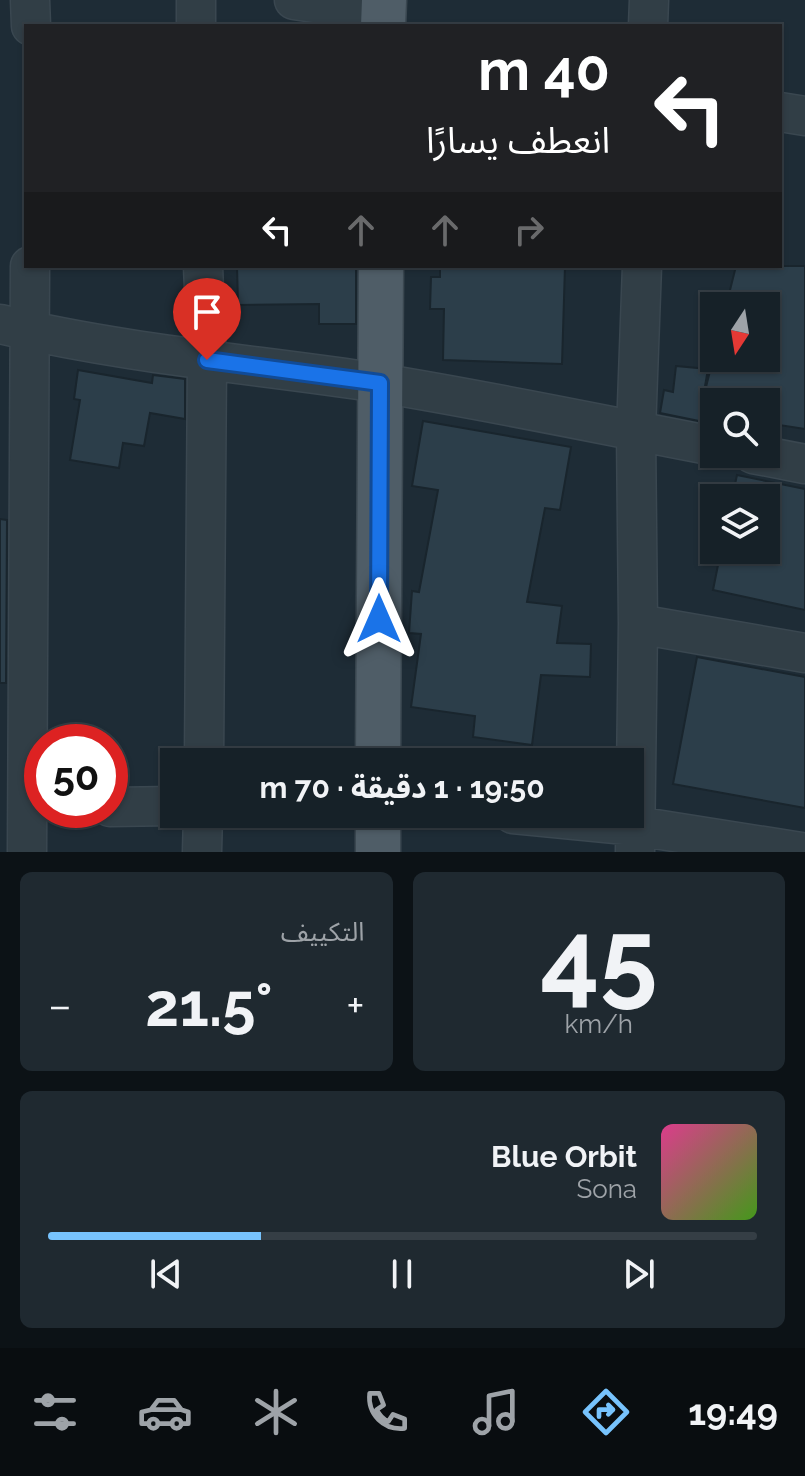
<!DOCTYPE html>
<html lang="ar">
<head>
<meta charset="utf-8">
<style>
  body { margin:0; font-family:Raleway,"Noto Sans Arabic",sans-serif; background:#1f2930; color:#f1f3f6; direction:rtl; height:100vh; display:flex; flex-direction:column; font-size:30px; white-space:nowrap }
  * { box-sizing:border-box; margin:0 }
  p { font-size:26px; color:#9ea3a8 }
  .icon { flex:none; width:44px; height:44px; fill:none; stroke:currentColor; stroke-width:2; stroke-linecap:round; stroke-linejoin:round }
  .map { position:relative; height:852px; overflow:hidden; direction:ltr }
  .side { display:flex; flex-direction:column; gap:20px; padding:20px; background:#0c1216; flex:1 }
  .side>* { flex:none }
  .guide { position:absolute; left:24px; top:24px; width:758px; height:244px; border-radius:0px; box-shadow:0 2px 6px #0004,0 0 0 2px #353e45; direction:rtl; background:#202124; color:#fff; overflow:hidden }
  .needle { width:52px; rotate:192deg }
  .fabs { position:absolute; left:700px; top:292px; display:grid; gap:16px }
  .fabs a { display:grid; place-items:center; width:80px; height:80px; border-radius:0px; background:#162128; box-shadow:0 2px 6px #0004,0 0 0 2px #353e45; font-size:40px }
  .speed { position:absolute; left:24px; top:724px; display:flex; gap:16px; font-size:40px; font-weight:700; text-align:center }
  .speed>* { display:grid; place-content:center; width:104px; height:104px; border-radius:50%; background:#162128; box-shadow:0 2px 6px #0004,0 0 0 2px #353e45; line-height:1 }
  .speed .limit { border:12px solid #d22; background:#fff; color:#111 }
  .pin { position:absolute; display:grid; place-items:center; width:68px; height:68px; color:#fff; margin:-82px -34px; border-radius:50% 50% 50% 0; rotate:-45deg; box-shadow:0 0 8px #0007 }
  .pin .icon { rotate:45deg }
  .me { position:absolute; width:88px; margin:-44px; rotate:0deg; stroke-linejoin:round; filter:drop-shadow(0 0 6px #0008) }
  .turn { display:flex; align-items:center; gap:28px; height:168px; padding:0 40px; font-size:36px }
  .turn .icon { width:104px; height:104px; stroke-width:2.5 }
  .turn b { display:block; font-size:56px; line-height:68px }
  .lanes { display:flex; align-items:center; height:76px; padding:0 40px; background:#0003; justify-content:center; gap:40px; direction:ltr }
  .lanes .off { opacity:.35 }
  .big { font-size:60px; font-weight:700; line-height:1.1 }
  .side .tile { flex:1; display:flex; flex-direction:column; justify-content:center; gap:12px; min-width:0; padding:0 28px; border-radius:12px; background:#1f2930 }
  .side .dial { align-items:center; gap:0 }
  .dial b { font-size:104px; line-height:1 }
  .song { display:flex; align-items:center; gap:24px }
  .cover { width:96px; height:96px; border-radius:12px; background:linear-gradient(135deg,hsl(330 70% 55%),hsl(100 70% 35%)) }
  .played { height:8px; border-radius:4px; background:linear-gradient(90deg,#77c3fd 30%,#353e45 30%) }
  .keys { display:flex; justify-content:space-around; direction:ltr }
  .heat { display:flex; justify-content:space-between; align-items:center; font-size:44px; direction:ltr }
  .side .tiles { flex:1; display:grid; gap:20px; grid-template-columns:1fr 1fr }
  .tile:last-child { grid-column:span 2 }
  .trip { position:absolute; left:160px; top:748px; width:484px; height:80px; border-radius:0px; background:#162128; box-shadow:0 2px 6px #0004,0 0 0 2px #353e45; font-weight:700; line-height:80px; text-align:center; direction:rtl }
  .menu { display:flex; height:128px; justify-content:space-around; align-items:center; background:#090d10; color:#9ea3a8 }
  .menu .icon { width:56px; height:56px }
  .menu .active { color:#77c3fd }
  .menu b { font-size:36px; color:#f1f3f6 }
  .map>svg:first-child { display:block }
  .building { fill:#2c3e4a; stroke:#19252d; stroke-width:2 }
  .lines { fill:none; stroke-linecap:round; stroke-linejoin:round }
  .minor-casing { stroke:#3a4750; stroke-width:41 }
  .major-casing { stroke:#3a4750; stroke-width:47 }
  .minor { stroke:#313e46; stroke-width:38 }
  .major { stroke:#4f5d67; stroke-width:44 }
  .route-casing { stroke:#114b97; stroke-width:20 }
  .route { stroke:#1a73e8; stroke-width:14 }
</style>
</head>
<body>
<div class="map">
<svg width="805" height="852" viewBox="0 0 805 852">
  <rect width="100%" height="100%" fill="#1e2c36"/>
  <path class="building" d="M237 266H356V324H319V304L238 305Z
    M440 266H565L562 364 443 360 444 309H430L431 277H440Z
    M736 266H805V429L766 423V402H732L704 395 714 355V358H766V306H726Z
    M676 366 708 369 699 421 660 413 664 390 673 392Z
    M78 370 152 383 153 375 185 379V419L150 413 144 446 123 443 119 468 70 460 80 400 74 399Z
    M423 421 571 447 560 510 545 508 527 602 562 606 557 643 591 644 590 677 541 675 532 745 473 737 475 716 411 707 421 634 409 633 412 591 419 592 438 490 412 486Z
    M737 475 805 489V610L713 590 721 550H766V498H732Z
    M0 519 7 520 6 683H0Z
    M697 657 805 677V808L673 784Z"/>
  <g class="lines">
    <g class="minor-casing">
      <path id="minor" d="M30 0 31 26
        M196 0V26
        M294 0 383 13
        M648 26 649 0
        M780 112 805 116
        M203 266 207 360 204 762
        M0 324C124 354 253 364 379 383 491 401 603 425 714 446
        M753 454 805 464
        M638 624 805 653
        M110 807 174 806
        M513 814 636 826 801 852
        M27 852 30 266
        M202 852 203 814
        M635 852 638 624 636 431 642 266"/>
    </g>
    <g class="major-casing">
      <path id="major" d="M383 26 384 0
        M378 762 381 266
        M378 814V852"/>
    </g>
    <use href="#minor" class="minor"/>
    <use href="#major" class="major"/>
  </g>
  <g class="lines">
    <g class="route-casing">
      <path id="route" d="M207 360 380 383 379 619"/>
    </g>
    <use href="#route" class="route"/>
  </g>
</svg>
<div class="fabs">
<a><svg class="needle" viewBox="-14 -14 28 28"><path d="M0-13l5 13h-10z" fill="#e53935"/><path d="M0 13l5-13h-10z" fill="#9ea3a8"/></svg></a>
<a><svg class="icon" aria-label="search" viewBox="0 0 24 24"><circle cx="10" cy="10" r="6"/><path d="M15 15l6 6"/></svg></a>
<a><svg class="icon" aria-label="layers" viewBox="0 0 24 24"><path d="M12 4l9 5-9 5-9-5zM3 14l9 5 9-5"/></svg></a>
</div>
<div class="speed"><div class="limit">50</div></div>
<div class="pin" style="left:207px;top:360px;background:#d93025"><svg class="icon" aria-label="arrive" viewBox="0 0 24 24"><path d="M6 21V4h12l-3 4 3 4H6"/></svg></div>
<svg class="me" style="left:379px;top:619px" viewBox="-20 -20 40 40"><path d="M0-17L14 15 0 8-14 15z" fill="#1a73e8" stroke="#fff" stroke-width="4"/></svg>
<div class="trip">19:50 · 1 دقيقة · 70 m</div>
<div class="guide">
<div class="turn"><svg class="icon" aria-label="left" viewBox="0 0 24 24"><path d="M17 20v-9H6M10 6l-5 5 5 5"/></svg><div><b>40 m</b>انعطف يسارًا</div></div>
<div class="lanes"><svg class="icon" aria-label="left" viewBox="0 0 24 24"><path d="M17 20v-9H6M10 6l-5 5 5 5"/></svg><svg class="icon off" aria-label="ahead" viewBox="0 0 24 24"><path d="M12 20V5M6 11l6-6 6 6"/></svg><svg class="icon off" aria-label="ahead" viewBox="0 0 24 24"><path d="M12 20V5M6 11l6-6 6 6"/></svg><svg class="icon off" aria-label="right" viewBox="0 0 24 24"><path d="M7 20v-9h11M14 6l5 5-5 5"/></svg></div>
</div>
</div>
<section class="side">
<div class="tiles">
<div class="tile dial"><b>45</b><p>km/h</p></div>
<div class="tile"><p>التكييف</p>
<div class="heat"><a>−</a><b class="big">21.5°</b><a>+</a></div>
</div>
<div class="tile">
<div class="song"><i class="cover"></i><div><b>Blue Orbit</b><p>Sona</p></div></div>
<div class="played"></div>
<div class="keys"><svg class="icon" aria-label="previous" viewBox="0 0 24 24"><path d="M18 5L8 12l10 7zM5 5v14"/></svg><svg class="icon" aria-label="pause" viewBox="0 0 24 24"><path d="M8 5v14M16 5v14"/></svg><svg class="icon" aria-label="next" viewBox="0 0 24 24"><path d="M6 5l10 7-10 7zM19 5v14"/></svg></div>
</div>
</div>
</section>
<nav class="menu">
<b>19:49</b>
<svg class="icon active" aria-label="directions" viewBox="0 0 24 24"><path d="M12 3l9 9-9 9-9-9zM9 14v-3h6M13 9l2 2-2 2"/></svg>
<svg class="icon" aria-label="music" viewBox="0 0 24 24"><path d="M9 18V5l10-2v13"/><circle cx="6" cy="18" r="3"/><circle cx="16" cy="16" r="3"/></svg>
<svg class="icon" aria-label="phone" viewBox="0 0 24 24"><path d="M5 4h4l2 5-3 2q2 4 5 5l2-3 5 2v4C11 20 4 13 5 4z"/></svg>
<svg class="icon" aria-label="climate" viewBox="0 0 24 24"><path d="M12 3v18M4 7l16 10M4 17L20 7"/></svg>
<svg class="icon" aria-label="car" viewBox="0 0 24 24"><path d="M5 17H2v-5l4-1 3-4h7l3 4 3 1v5h-3M9 17h6M6 11h13"/><circle cx="7" cy="17" r="2"/><circle cx="17" cy="17" r="2"/></svg>
<svg class="icon" aria-label="filters" viewBox="0 0 24 24"><path d="M4 7h16M4 17h16"/><circle cx="9" cy="7" r="2"/><circle cx="15" cy="17" r="2"/></svg>
</nav>
</body>
</html>
